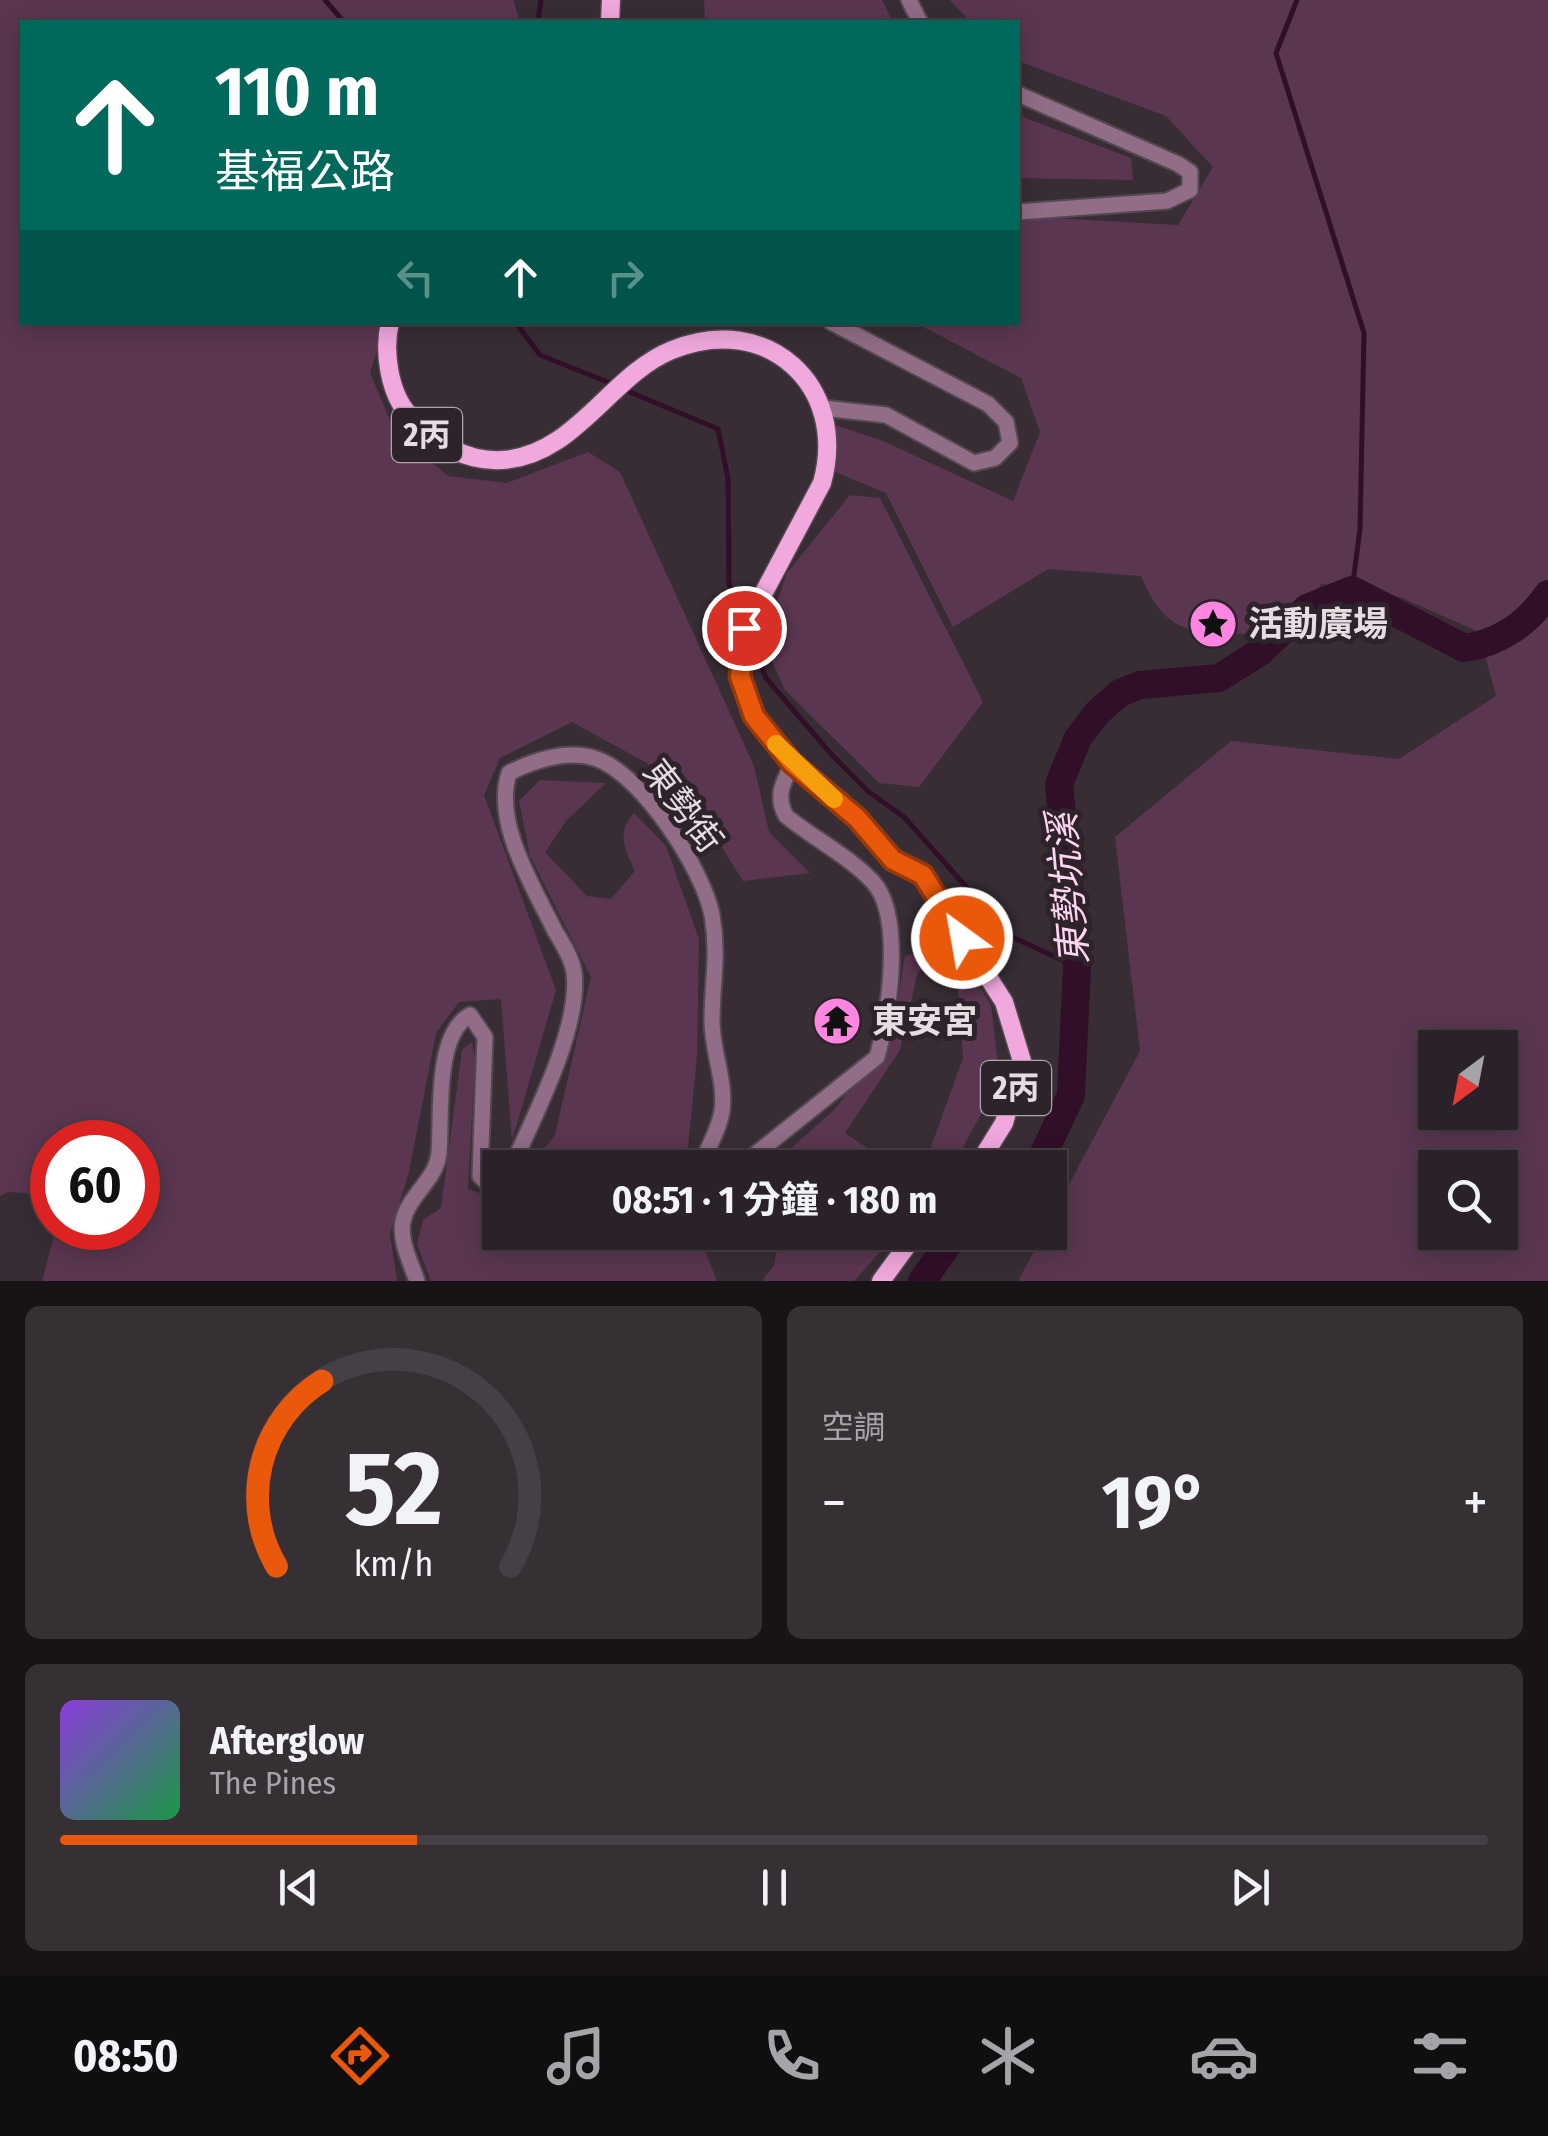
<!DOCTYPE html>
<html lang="zh-TW">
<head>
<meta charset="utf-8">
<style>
  body { margin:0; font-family:"Fira Sans Condensed","Noto Sans TC",sans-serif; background:#362f34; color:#f1f3f6; height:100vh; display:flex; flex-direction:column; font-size:38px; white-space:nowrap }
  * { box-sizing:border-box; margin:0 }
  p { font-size:32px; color:#a5a4a8 }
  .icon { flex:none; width:55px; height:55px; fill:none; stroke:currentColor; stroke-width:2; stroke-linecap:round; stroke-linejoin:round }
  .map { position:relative; height:1281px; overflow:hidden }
  .drawer { display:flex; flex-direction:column; gap:25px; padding:25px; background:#171316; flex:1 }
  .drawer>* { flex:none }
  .top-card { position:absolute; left:20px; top:20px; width:1000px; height:305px; border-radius:0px; box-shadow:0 5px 25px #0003,0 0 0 2px #463f45; background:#00695c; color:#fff; overflow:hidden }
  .needle { width:65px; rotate:212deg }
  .tools { position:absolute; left:1418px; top:1030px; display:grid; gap:20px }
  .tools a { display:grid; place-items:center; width:100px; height:100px; border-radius:0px; background:#2a2228; box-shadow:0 5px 25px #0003,0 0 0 2px #463f45; font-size:50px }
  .speed { position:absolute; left:30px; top:1120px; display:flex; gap:20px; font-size:50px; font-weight:700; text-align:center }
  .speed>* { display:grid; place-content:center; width:130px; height:130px; border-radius:50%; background:#2a2228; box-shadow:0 5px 25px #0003,0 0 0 2px #463f45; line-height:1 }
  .speed .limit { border:15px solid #d22; background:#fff; color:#111 }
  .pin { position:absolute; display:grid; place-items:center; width:85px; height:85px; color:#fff; margin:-42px; border:5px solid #fff; border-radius:50%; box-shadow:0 2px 10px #0007 }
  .me { position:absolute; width:110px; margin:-55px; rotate:328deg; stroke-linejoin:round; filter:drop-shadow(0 0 8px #0008) }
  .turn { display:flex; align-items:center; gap:35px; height:210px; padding:0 30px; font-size:45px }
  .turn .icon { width:130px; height:130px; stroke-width:2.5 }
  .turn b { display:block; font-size:70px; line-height:85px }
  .lanes { display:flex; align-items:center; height:95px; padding:0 30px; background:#0003; justify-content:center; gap:50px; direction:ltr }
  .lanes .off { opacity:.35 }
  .big { font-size:75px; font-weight:700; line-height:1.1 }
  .drawer .tile { flex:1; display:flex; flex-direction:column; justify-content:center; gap:15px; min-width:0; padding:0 35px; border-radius:15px; background:#362f34 }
  .drawer .dial { align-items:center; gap:0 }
  .dial svg { height:260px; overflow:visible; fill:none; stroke:#463f45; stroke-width:7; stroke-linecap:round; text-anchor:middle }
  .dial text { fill:#f1f3f6; stroke:none }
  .song { display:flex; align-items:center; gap:30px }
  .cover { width:120px; height:120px; border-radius:15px; background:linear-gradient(135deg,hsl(270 70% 55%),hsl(140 70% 35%)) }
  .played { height:10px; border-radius:5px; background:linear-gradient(90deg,#ea580c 25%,#463f45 25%) }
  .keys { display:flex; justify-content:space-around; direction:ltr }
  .heat { display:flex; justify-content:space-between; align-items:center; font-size:55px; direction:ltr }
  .drawer .tiles { flex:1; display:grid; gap:25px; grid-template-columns:1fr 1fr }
  .tile:last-child { grid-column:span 2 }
  .trip { position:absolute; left:482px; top:1150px; width:585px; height:100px; border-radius:0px; background:#2a2228; box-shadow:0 5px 25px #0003,0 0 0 2px #463f45; font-weight:700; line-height:100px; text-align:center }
  .dock { display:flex; height:160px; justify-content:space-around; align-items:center; background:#110e10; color:#a5a4a8 }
  .dock .icon { width:70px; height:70px }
  .dock .active { color:#ea580c }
  .dock b { font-size:45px; color:#f1f3f6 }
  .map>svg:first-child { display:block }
  .green { fill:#5b3651; fill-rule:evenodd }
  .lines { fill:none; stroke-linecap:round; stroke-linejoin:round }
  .stream { stroke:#310f29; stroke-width:5 }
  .river { stroke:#310f29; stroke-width:28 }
  .minor-casing { stroke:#544951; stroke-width:19 }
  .major-casing { stroke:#544951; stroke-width:21 }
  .minor { stroke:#916d87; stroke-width:15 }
  .major { stroke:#f1a8dd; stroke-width:18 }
  .route-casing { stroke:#983908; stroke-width:25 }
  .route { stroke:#ea580c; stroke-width:18 }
  .slow { stroke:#f59e0b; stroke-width:18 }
  .labels { text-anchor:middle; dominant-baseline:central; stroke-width:10; stroke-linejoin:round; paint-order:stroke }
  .shield { fill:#2e232b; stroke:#aea5ab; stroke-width:2.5 }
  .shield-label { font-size:32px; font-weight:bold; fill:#e5dde2 }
  .poi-label { font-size:35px; font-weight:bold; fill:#e5dde2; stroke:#2e232b; text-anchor:start }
  .street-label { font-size:35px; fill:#e5dde2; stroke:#2e232b }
  .water-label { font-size:38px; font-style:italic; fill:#fdd4f1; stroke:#2e232b }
</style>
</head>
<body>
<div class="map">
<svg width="1548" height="1281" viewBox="0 0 1548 1281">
  <rect width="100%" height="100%" fill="#382d35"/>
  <path class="green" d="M0 0H513L520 22H22V322L386 323 370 373 395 432 448 476 507 483 588 452 620 472 754 766 769 832 810 873 743 881 681 782 572 722 500 758 484 795 556 990 512 1141 501 999 459 1002 436 1033 409 1172 390 1234 397 1281H42L56 1228H138V1142H52V1195L8 1192 0 1196Z
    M704 0H882L893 22H705Z
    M950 0H1548V1281H1018L1044 1233 1050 1232V1220L1140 1051 1115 837 1231 741 1399 759 1496 696 1479 632 1400 597 1322 584 1268 634C1203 632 1169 644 1141 576L1048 569 953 627 886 493 816 464 829 423 883 441 1013 501 1040 432 1021 378 916 323 1018 322V216L1178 225 1213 167 1166 116 1018 61V22H970ZM1435 1048H1500V1112H1435ZM1435 1168H1500V1232H1435Z
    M1018 115 1131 158 1133 180 1018 178Z
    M850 495 880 498 983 702 919 787 879 783 785 690 763 642 787 573Z
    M540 780 606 783 566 821 545 852 587 896 611 899 635 871C625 850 616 832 634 813L666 846 699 939 697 1056 686 1167H529L555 1135 591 977 530 856 519 801Z
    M934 947 917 975 900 1050 845 1133 896 1167 769 1168 834 1110 893 1033 905 956Z
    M955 948 991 1005 1000 1080 952 1167H906L927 1158 963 1058Z
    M472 1042 475 1059 468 1189 500 1200V1232L698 1233 717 1281H431L417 1244 423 1220 441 1208 462 1050Z
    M780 1233V1232L897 1233 854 1281H762L774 1265Z"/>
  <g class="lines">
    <path class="stream" d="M325 0 344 22
      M1297 0 1276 53 1364 333 1360 529 1352 590
      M538 22 541 0
      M515 322 540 355 615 385
      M625 390 718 429 728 478 729 584 742 619
      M750 638 766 678 832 755 869 792 904 817 1010 936 1077 967"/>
    <path class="river" d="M1037 1168 1071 1095 1077 967 1059 784 1078 738 1098 712 1120 693 1140 685 1219 678 1260 652 1307 608 1352 590 1464 648C1499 643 1528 623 1548 594
      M922 1281 949 1243 962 1232"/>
    <g class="minor-casing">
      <path id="minor" d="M909 0 920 22
        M1018 94 1178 164 1190 172V190L1167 201 1018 212
        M823 408 886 415 974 463 995 458 1010 443 1006 422 988 404 831 322
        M511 1168C534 1117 581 1027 574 972 572 958 562 943 555 931 533 886 493 823 509 773 534 760 568 749 597 759 642 775 703 869 712 915 719 955 712 983 712 1021 712 1052 726 1080 722 1111 719 1130 707 1150 699 1168
        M738 1168 877 1057C889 1016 904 916 873 882 850 857 813 838 786 816 775 796 783 782 793 763
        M417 1281C411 1263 399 1241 403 1221 409 1194 436 1181 439 1153 442 1116 434 1035 470 1015L485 1037 480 1176 488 1184H500"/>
    </g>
    <g class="major-casing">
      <path id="major" d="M610 22 611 0
        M390 322C383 351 389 394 410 416 434 442 465 462 502 460 575 456 610 375 672 350 767 311 849 386 822 483L745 628 740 676 755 716 793 763 857 819 893 860 923 875 1004 1002 1022 1061 1004 1123 976 1168
        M881 1281 917 1232"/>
    </g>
    <use href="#minor" class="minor"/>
    <use href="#major" class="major"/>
  </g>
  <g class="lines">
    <g class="route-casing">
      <path id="route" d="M744 628 740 676 754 716 792 763 857 818 893 860 923 875 962 938"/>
    </g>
    <use href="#route" class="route"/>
    <path class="slow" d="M776 744 834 799"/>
  </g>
  <defs>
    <g id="sight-disc" transform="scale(2.5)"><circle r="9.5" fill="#fe86e1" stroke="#2e232b"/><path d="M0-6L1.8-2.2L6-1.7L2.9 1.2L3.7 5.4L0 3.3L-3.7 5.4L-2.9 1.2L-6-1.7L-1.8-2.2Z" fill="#111"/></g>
    <g id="temple-disc" transform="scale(2.5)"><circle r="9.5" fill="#fe86e1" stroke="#2e232b"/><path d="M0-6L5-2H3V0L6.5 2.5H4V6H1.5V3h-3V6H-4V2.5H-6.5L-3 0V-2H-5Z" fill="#111"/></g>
  </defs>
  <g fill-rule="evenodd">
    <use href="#sight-disc" x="1213" y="624"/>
    <use href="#temple-disc" x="837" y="1021"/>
  </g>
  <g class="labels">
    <g class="shield">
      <rect x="392" y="408" width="70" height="54" rx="8"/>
      <rect x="981" y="1061" width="70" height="54" rx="8"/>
    </g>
    <g class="shield-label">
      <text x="427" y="435">2丙</text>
      <text x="1016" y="1088">2丙</text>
    </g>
    <g class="poi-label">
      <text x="1248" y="624">活動廣場</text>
      <text x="872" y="1021">東安宮</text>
    </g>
    <g class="street-label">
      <text transform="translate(683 806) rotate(53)">東勢街</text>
    </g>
    <g class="water-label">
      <text transform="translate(1068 889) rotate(-95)">東勢坑溪</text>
    </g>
  </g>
</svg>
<div class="tools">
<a><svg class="needle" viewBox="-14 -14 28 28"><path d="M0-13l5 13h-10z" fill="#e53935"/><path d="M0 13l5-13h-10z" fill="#a5a4a8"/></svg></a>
<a><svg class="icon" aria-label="search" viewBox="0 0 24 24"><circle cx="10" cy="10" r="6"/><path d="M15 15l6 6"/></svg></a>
</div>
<div class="speed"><div class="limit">60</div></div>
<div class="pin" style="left:744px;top:628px;background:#d93025"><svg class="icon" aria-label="arrive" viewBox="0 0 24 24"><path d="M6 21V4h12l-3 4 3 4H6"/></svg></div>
<svg class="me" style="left:962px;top:938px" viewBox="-20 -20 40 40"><circle r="17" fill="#ea580c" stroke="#fff" stroke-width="3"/><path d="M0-11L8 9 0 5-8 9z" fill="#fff"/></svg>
<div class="trip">08:51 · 1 分鐘 · 180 m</div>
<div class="top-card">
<div class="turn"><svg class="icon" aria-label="ahead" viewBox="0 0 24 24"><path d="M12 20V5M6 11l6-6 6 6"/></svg><div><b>110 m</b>基福公路</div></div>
<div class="lanes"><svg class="icon off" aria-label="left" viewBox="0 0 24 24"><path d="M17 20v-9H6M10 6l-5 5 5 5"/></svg><svg class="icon" aria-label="ahead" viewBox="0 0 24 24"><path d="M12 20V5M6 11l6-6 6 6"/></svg><svg class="icon off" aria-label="right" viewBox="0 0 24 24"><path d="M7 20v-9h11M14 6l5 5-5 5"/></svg></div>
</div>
</div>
<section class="drawer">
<div class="tiles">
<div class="tile dial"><svg viewBox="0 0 100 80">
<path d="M14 69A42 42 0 1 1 86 69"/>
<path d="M14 69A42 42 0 0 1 28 12" stroke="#ea580c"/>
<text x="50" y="56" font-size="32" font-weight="700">52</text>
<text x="50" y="72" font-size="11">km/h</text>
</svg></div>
<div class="tile"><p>空調</p>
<div class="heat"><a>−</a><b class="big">19°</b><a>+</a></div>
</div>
<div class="tile">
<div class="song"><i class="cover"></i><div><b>Afterglow</b><p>The Pines</p></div></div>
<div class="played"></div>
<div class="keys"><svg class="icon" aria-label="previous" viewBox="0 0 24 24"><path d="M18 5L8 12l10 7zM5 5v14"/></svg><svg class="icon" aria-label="pause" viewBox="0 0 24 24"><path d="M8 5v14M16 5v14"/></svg><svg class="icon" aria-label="next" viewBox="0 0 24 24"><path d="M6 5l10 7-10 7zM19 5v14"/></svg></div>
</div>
</div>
</section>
<nav class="dock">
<b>08:50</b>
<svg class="icon active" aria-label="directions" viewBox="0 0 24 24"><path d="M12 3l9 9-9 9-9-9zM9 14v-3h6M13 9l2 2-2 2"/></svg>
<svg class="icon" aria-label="music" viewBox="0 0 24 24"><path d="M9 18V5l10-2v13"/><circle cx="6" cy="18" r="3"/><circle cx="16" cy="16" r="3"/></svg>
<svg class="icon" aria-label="phone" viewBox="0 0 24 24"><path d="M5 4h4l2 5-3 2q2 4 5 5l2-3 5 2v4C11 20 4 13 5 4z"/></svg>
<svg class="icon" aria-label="climate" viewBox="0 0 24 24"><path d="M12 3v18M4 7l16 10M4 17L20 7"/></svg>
<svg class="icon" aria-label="car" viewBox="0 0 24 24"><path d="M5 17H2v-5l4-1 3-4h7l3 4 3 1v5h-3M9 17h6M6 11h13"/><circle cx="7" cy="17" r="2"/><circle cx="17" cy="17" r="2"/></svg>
<svg class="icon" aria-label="filters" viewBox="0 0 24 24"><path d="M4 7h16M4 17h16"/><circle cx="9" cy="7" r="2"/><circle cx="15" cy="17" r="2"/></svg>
</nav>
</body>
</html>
